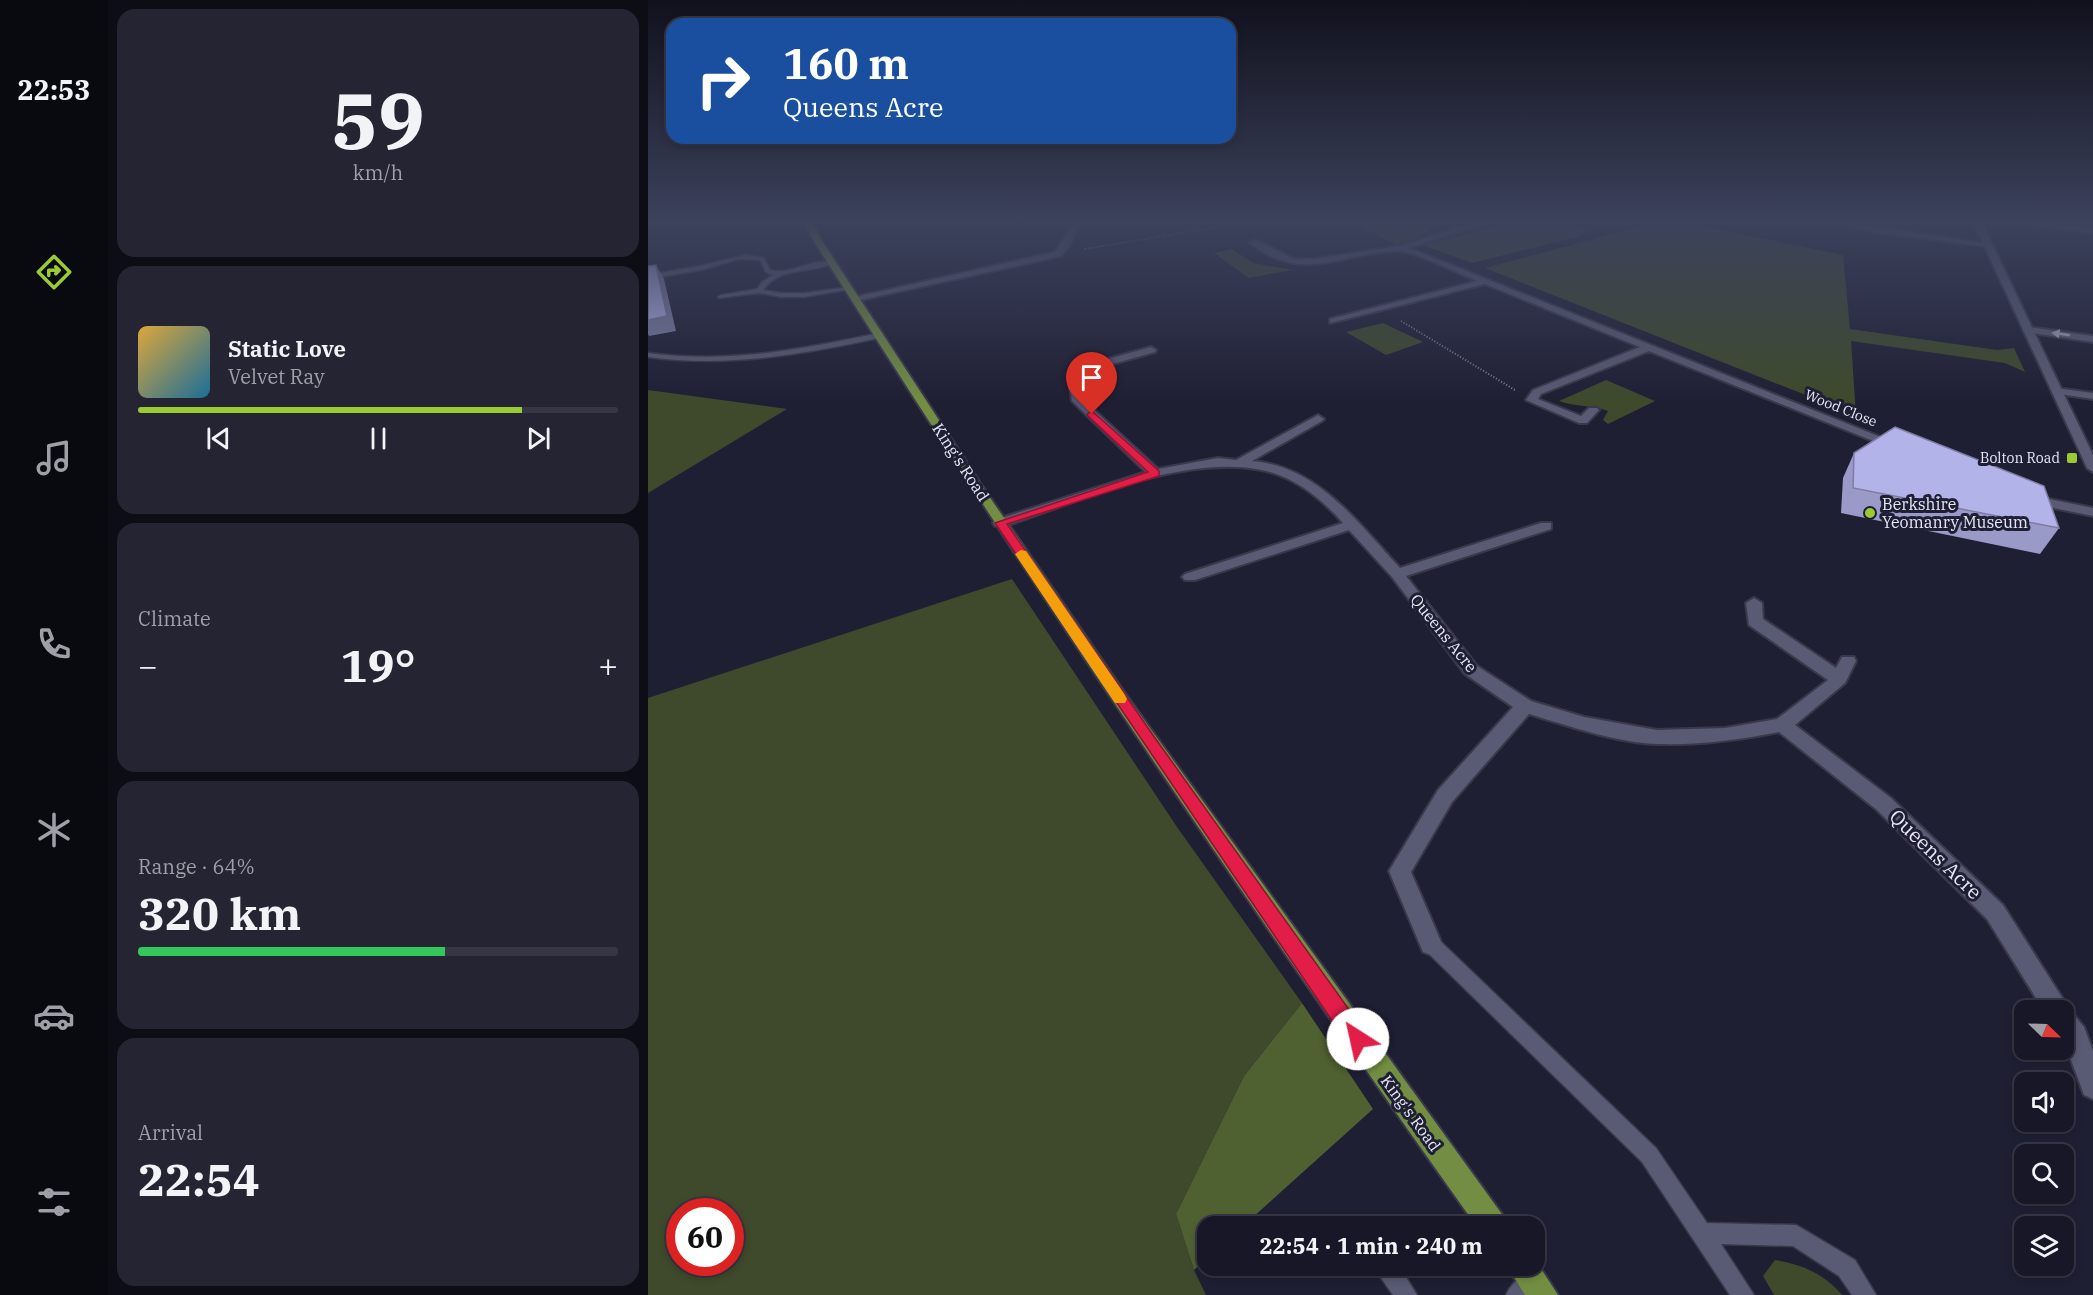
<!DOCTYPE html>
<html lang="en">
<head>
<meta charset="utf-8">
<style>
  body { margin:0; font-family:"IBM Plex Serif",serif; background:#242433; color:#f1f3f6; height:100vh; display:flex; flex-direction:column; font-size:22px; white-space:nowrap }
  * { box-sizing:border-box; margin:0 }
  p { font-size:20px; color:#9e9fa7 }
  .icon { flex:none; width:33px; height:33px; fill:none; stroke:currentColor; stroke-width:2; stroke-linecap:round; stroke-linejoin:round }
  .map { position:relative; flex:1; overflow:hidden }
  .details { display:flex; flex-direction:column; gap:9px; padding:9px; background:#0d0d15; width:540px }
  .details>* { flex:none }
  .banner { position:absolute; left:18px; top:18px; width:570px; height:126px; border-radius:18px; box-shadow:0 3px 9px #0003,0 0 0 2px #363644; background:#1a4fa0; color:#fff; overflow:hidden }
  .needle { width:39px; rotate:113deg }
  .fabs { position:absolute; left:1366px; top:1000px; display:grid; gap:12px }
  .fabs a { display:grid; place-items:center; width:60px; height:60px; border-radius:12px; background:#171727; box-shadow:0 3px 9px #0003,0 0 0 2px #363644; font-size:30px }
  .speed { position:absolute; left:18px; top:1198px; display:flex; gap:12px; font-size:30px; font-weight:700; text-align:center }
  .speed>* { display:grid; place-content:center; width:78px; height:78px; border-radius:50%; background:#171727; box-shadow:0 3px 9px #0003,0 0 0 2px #363644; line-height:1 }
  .speed .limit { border:9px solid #d22; background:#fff; color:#111 }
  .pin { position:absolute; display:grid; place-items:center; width:51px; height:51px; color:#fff; margin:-62px -26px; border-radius:50% 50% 50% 0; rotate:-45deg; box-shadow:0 0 6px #0007 }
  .pin .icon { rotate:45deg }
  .me { position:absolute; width:66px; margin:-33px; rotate:325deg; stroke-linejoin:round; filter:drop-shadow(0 0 4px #0008) }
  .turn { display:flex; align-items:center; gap:21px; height:126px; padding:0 18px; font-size:27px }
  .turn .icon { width:78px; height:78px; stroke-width:2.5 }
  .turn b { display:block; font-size:42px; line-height:51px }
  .big { font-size:45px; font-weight:700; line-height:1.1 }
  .details .card { flex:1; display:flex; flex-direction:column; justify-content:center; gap:9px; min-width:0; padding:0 21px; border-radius:18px; background:#242433 }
  .details .dial { align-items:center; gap:0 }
  .dial b { font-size:78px; line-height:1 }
  .song { display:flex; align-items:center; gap:18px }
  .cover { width:72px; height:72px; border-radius:9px; background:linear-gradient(135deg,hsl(40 70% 55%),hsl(200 70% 35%)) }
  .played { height:6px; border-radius:3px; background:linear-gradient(90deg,#9bcb33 80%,#363644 80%) }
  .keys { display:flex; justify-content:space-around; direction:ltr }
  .heat { display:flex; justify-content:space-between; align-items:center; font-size:33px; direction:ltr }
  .charge { height:9px; border-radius:4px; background:linear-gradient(90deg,#34c759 64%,#363644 0) }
  .trip { position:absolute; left:549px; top:1216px; width:348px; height:60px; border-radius:18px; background:#171727; box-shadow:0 3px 9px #0003,0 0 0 2px #363644; font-weight:700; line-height:60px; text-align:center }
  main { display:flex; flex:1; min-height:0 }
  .dock { display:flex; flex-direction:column; width:108px; justify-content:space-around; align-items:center; background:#090910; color:#9e9fa7 }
  .dock .icon { width:42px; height:42px }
  .dock .current { color:#9bcb33 }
  .dock b { font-size:27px; color:#f1f3f6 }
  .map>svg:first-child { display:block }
  .green { fill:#3e4a2b; fill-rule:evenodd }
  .forest { fill:#4f6131 }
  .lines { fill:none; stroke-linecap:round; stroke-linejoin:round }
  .service-casing { stroke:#3a394b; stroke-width:3 }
  .minor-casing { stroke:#3a394b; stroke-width:4 }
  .tertiary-casing { stroke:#3a394b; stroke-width:4 }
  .primary-casing { stroke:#3a394b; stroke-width:4 }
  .path { stroke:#89899b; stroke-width:2; stroke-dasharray:1 2; stroke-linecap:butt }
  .service { fill:#595a73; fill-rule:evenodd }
  .minor { fill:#595a73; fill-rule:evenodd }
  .tertiary { fill:#595a73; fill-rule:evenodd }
  .primary { fill:#738e42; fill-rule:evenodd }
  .wall { fill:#999ac8 }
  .shaded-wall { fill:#7d7da2 }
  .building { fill:#b2b3e8; stroke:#7d7da2; stroke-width:1.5 }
  .oneway { fill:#a0a0b4 }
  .route { fill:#e11d48; stroke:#92132f; stroke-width:1.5 }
  .slow { fill:#f59e0b }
  .poi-dot { fill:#9bcb33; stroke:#1f1f34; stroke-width:2 }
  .labels { text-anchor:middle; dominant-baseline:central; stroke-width:6; stroke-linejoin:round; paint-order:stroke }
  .far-street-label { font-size:14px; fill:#e6e7f6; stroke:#1f1f34 }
  .far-poi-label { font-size:14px; fill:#e6e7f6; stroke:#1f1f34; text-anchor:end }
  .street-label { font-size:16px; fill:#e6e7f6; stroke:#1f1f34 }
  .poi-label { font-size:16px; fill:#e6e7f6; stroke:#1f1f34; text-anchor:start }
  .near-street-label { font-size:20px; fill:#e6e7f6; stroke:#1f1f34 }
</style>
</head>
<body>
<main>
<nav class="dock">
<b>22:53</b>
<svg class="icon current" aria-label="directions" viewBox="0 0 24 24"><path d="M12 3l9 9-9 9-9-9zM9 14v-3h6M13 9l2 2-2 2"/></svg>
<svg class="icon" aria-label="music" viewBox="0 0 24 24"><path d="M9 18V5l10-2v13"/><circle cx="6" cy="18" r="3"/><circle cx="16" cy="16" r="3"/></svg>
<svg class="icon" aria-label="phone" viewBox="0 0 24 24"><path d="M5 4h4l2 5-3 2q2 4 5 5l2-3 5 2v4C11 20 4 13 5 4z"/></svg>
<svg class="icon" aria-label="climate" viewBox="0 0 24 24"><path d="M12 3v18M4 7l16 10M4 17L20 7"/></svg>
<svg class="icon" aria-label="car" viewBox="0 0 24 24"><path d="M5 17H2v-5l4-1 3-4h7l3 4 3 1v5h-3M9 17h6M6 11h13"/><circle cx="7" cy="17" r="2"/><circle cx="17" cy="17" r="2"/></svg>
<svg class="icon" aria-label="filters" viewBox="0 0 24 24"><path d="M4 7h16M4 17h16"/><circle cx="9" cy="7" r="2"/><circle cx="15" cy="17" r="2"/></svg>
</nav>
<section class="details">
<div class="card dial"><b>59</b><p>km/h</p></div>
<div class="card">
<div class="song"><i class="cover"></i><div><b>Static Love</b><p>Velvet Ray</p></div></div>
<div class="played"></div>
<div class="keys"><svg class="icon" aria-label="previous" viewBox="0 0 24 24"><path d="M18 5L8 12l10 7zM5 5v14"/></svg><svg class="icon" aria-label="pause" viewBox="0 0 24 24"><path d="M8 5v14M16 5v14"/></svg><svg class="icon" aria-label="next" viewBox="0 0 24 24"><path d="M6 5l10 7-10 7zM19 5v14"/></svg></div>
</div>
<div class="card"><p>Climate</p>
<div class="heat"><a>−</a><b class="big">19°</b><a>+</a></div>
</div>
<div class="card"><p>Range · 64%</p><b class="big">320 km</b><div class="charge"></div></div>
<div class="card"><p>Arrival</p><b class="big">22:54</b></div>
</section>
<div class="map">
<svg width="1445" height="1295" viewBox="0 0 1445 1295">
  <rect width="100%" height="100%" fill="#1f1f34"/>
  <path class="green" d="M732 221 768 223 781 230 772 237 748 245 709 225Z
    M872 221H911L941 231 932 236 824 263 775 245Z
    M1014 221H1029L1195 255 1202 329 1349 350 1366 348 1377 372 1357 363 1203 341 1208 415 837 268Z
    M584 249 605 263 644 270 601 278 566 253Z
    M735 323 775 342 738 355 698 332Z
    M958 380 1007 401 960 424 955 420 960 411C944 405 928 407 911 401Z
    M0 390 139 409 0 493Z
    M364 579 529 827 654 1003 596 1076 528 1214 546 1270 558 1295H0V698ZM32 1212H82V1263H32Z
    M1127 1260C1153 1264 1177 1274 1194 1295H1126L1115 1276Z"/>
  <path class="forest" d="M654 1003 725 1109 594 1227H560L559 1258 546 1270 528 1214 596 1076Z"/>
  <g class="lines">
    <g class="service-casing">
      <path id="service" d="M98 255 116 258 122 270C142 276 167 256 187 263 163 274 132 266 115 290L133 293H156L201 287 204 289 156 297H133L111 293 71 298 70 297 73 295 109 289 114 282 125 275 118 272 112 260 91 259 53 270 0 279V275L52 266Z
        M232 333H235V337C157 354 79 368 0 357V353C82 364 152 349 232 333Z
        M783 936 789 938 1008 1148 1059 1223 1148 1225 1155 1229 1207 1260 1228 1295H1204L1191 1276 1145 1246 1073 1244 1106 1295H1082L994 1162 777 950 775 944 777 938Z
        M729 1266H751L769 1295H745L731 1275Z
        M885 1270 893 1273 896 1281 893 1289 886 1295H858C863 1283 874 1275 885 1270Z"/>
    </g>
    <g class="minor-casing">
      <path id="minor" d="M427 221H434L421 247 413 256 208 301 203 298 407 252Z
        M830 221H844L761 248 1255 446 1253 449H1245L1001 351 893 394 890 399 933 416 941 408H949L951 410 939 423H931L878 400 885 390 992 347 837 284 682 323V319L829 281C812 274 766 251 751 251 695 251 654 286 601 242L608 240 646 259H665L752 246Z
        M1177 221H1194L1346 245 1342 247 1232 233Z
        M1352 221H1379L1445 229V233Z
        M1380 327 1445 336V342L1377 332 1375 330Z
        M503 347 508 350 507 352 443 370 432 383 433 398 510 469 570 458 588 460 670 415 676 419 674 421 604 461C670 466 711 524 752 568L893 523H903V529L758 576 829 666 883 701 936 717 1009 730 1077 728 1129 719 1180 680 1101 625 1098 603 1106 598 1114 603 1115 619 1188 668 1194 657H1206L1208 661 1197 683 1147 725 1243 798 1355 905 1422 1010 1436 1027 1445 1051V1099L1436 1095 1416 1041V1011H1396L1339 919 1229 810 1131 732C1091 740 1052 745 1011 744 969 743 921 726 881 714L804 802 763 872 794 944 791 952 783 955 775 952 741 871 790 790 865 707 817 674 744 577 701 530 547 580H537L534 577 537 574 695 523C672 497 643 474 608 469 532 456 429 502 357 526H347L345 523 347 520 498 472 424 401 421 382 435 366Z
        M1408 388 1445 393V399L1404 393V389Z
        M1381 495 1445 508V516L1376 502V496Z"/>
    </g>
    <g class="tertiary-casing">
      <path id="tertiary" d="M1325 221H1333L1445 455V472L1439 468Z"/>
    </g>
    <g class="primary-casing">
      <path id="primary" d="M156 221H164L172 238 334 486 478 695 856 1217 860 1227H829C598 903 376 574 164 238Z
        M886 1258 910 1295H877L859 1266H886Z"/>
    </g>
    <path class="path" d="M437 249 605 221
      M753 321 867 390"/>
    <use href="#service" class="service"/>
    <use href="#minor" class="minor"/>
    <use href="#tertiary" class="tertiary"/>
    <use href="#primary" class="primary"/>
  </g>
  <path class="wall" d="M1206 453 1411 528 1392 554 1193 513 1195 478Z"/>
  <path class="shaded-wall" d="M8 265 16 279 28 331 1 336 0 334V320Z"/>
  <path class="building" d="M8 265 19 316 0 320V266Z
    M1247 427 1396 486 1411 528 1205 488 1206 453Z"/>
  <defs><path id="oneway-solid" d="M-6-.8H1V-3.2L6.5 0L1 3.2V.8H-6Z" transform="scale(1.5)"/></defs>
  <use class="oneway" href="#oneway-solid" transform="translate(1413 334) rotate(-172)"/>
  <linearGradient id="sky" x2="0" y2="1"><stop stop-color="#11111d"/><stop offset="0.55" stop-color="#3c425c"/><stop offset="1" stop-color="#3c425c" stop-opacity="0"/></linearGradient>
  <rect width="1445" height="403" fill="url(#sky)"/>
  <path class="route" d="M444 411 511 471V476L359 524 507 738 717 1032 720 1039 717 1047 710 1050 702 1047 347 523 500 472 440 416 439 414Z"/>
  <path class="slow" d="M373 550 378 551 477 695 479 699 477 703H467L367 554Z"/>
  <g class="poi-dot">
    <rect x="1418" y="452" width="12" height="12" rx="3"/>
    <circle cx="1222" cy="513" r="6"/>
  </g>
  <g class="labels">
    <g class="far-street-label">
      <text transform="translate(1193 408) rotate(22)">Wood Close</text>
    </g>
    <g class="far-poi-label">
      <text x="1412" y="458">Bolton Road</text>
    </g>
    <g class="street-label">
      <text transform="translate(313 462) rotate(57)">King's Road</text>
      <text transform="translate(796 633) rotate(51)">Queens Acre</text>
      <text transform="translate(763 1113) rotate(54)">King's Road</text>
    </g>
    <g class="poi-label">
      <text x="1234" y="504">Berkshire<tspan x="1234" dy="18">Yeomanry Museum</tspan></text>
    </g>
    <g class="near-street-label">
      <text transform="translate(1288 854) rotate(44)">Queens Acre</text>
    </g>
  </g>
</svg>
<div class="fabs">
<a><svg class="needle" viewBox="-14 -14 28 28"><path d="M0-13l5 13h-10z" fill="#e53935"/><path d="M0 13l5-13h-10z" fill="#9e9fa7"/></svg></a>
<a><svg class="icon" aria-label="sound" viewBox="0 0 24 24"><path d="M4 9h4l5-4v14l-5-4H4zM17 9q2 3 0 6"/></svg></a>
<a><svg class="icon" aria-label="search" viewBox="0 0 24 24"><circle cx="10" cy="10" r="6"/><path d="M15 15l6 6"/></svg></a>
<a><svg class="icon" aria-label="layers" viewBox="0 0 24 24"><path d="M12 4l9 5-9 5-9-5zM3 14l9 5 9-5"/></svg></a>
</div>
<div class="speed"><div class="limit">60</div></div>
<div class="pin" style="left:444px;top:414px;background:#d93025"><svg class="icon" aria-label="arrive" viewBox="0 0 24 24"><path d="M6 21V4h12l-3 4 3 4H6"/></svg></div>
<svg class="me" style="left:710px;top:1039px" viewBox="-20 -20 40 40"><circle r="19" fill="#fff"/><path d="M0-13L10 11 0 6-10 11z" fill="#e11d48"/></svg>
<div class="trip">22:54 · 1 min · 240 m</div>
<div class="banner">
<div class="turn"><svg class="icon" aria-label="right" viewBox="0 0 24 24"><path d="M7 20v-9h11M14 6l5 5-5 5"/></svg><div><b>160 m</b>Queens Acre</div></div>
</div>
</div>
</main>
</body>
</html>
